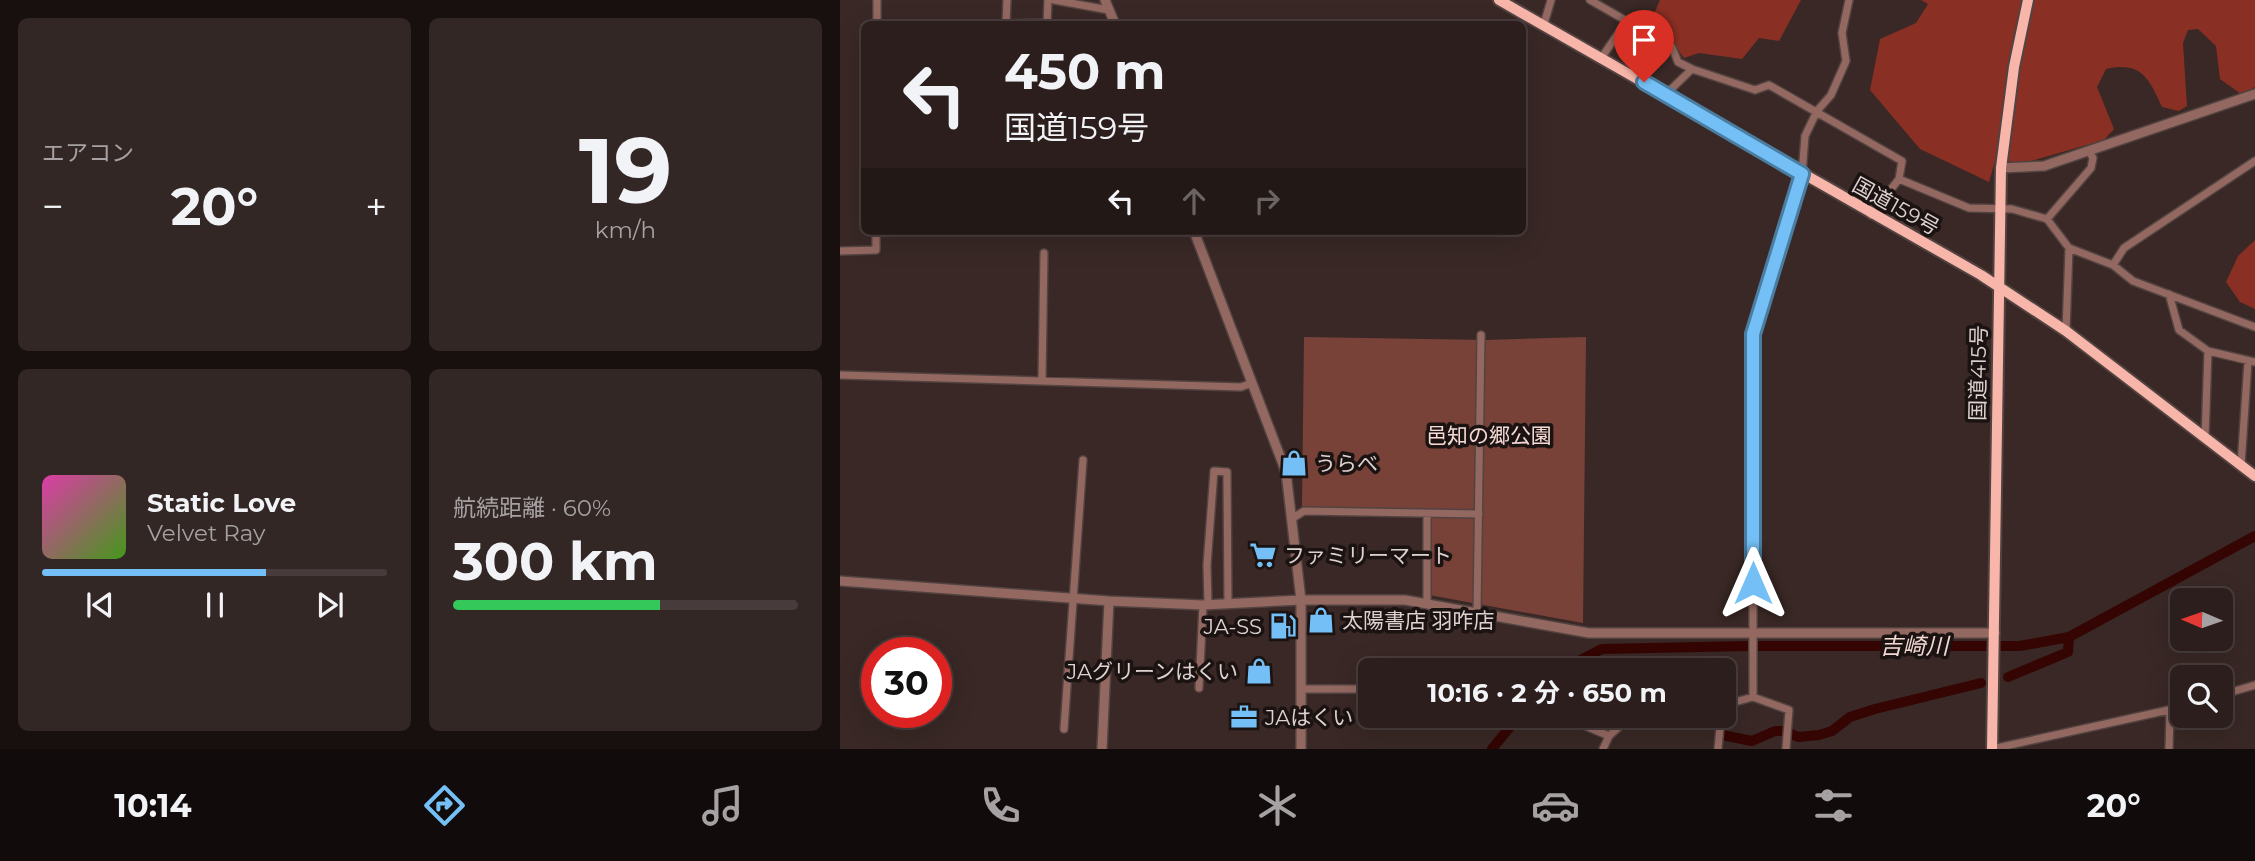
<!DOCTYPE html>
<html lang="ja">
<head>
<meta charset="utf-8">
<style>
  body { margin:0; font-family:Montserrat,"Noto Sans JP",sans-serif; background:#332725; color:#f1f3f6; height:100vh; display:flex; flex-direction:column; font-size:26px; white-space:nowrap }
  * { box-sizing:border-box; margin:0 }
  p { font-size:23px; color:#a6a2a3 }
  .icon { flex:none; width:38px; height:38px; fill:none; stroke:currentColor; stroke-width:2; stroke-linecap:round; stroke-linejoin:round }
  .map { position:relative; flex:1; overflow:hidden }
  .sheet { display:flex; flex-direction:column; gap:18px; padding:18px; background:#18100f; width:840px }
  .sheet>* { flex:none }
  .hud { position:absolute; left:21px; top:21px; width:665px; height:214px; border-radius:10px; box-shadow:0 7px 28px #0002,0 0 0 2px #473c3b; background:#2b1e1c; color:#f1f3f6; overflow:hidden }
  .needle { width:46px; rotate:272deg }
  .buttons { position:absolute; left:1330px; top:588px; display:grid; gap:14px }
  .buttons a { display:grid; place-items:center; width:63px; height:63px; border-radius:10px; background:#2b1e1c; box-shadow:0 7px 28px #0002,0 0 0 2px #473c3b; font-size:35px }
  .speed { position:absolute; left:21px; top:637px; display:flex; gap:14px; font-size:35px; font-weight:700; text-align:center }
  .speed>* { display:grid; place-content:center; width:91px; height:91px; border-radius:50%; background:#2b1e1c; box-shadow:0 7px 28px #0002,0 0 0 2px #473c3b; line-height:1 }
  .speed .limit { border:10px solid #d22; background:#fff; color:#111 }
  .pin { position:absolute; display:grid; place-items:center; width:60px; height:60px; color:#fff; margin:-72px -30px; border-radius:50% 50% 50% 0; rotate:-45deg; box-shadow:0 0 7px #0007 }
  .pin .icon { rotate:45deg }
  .me { position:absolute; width:77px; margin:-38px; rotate:0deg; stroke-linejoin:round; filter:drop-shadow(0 0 5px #0008) }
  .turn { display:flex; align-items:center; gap:24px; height:147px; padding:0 28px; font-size:32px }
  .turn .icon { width:91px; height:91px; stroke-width:2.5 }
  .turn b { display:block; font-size:49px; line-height:60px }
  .lanes { display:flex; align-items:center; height:66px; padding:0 28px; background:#0003; justify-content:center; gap:35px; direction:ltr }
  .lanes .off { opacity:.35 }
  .big { font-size:52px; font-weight:700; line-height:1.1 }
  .sheet .widget { flex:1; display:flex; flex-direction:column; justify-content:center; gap:10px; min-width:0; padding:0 24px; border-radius:10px; background:#332725 }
  .sheet .dial { align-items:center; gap:0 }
  .dial b { font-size:91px; line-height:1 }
  .song { display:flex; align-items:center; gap:21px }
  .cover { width:84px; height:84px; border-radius:10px; background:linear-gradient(135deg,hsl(320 70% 55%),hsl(100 70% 35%)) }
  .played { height:7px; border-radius:4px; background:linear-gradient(90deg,#74c0f6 65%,#473c3b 65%) }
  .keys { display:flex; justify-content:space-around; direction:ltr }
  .heat { display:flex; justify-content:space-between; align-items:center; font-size:38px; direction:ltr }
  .charge { height:10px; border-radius:5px; background:linear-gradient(90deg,#34c759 60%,#473c3b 0) }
  .sheet .tiles { flex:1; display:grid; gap:18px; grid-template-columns:repeat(2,1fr) }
  .trip { position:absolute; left:518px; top:658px; width:378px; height:70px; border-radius:10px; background:#2b1e1c; box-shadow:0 7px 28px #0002,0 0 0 2px #473c3b; font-weight:700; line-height:70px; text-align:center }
  .dock { display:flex; height:112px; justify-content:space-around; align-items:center; background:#110c0b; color:#a6a2a3 }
  .dock .icon { width:49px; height:49px }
  .dock .active { color:#74c0f6 }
  .dock b { font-size:32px; color:#f1f3f6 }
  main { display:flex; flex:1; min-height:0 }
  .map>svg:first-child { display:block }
  .green { fill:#784239 }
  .forest { fill:#8a2f23 }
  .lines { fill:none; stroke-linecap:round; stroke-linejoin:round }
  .river { stroke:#340502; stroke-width:10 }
  .minor-casing { stroke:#534340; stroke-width:10 }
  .tertiary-casing { stroke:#534340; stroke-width:12 }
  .trunk-casing { stroke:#534340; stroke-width:14 }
  .minor { stroke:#936861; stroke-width:7 }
  .tertiary { stroke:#936861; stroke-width:9 }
  .trunk { stroke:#f8b6ab; stroke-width:10 }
  .route-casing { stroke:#4b7da0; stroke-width:18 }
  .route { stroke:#74c0f6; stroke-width:12 }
  .labels { text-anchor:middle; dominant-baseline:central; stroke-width:7; stroke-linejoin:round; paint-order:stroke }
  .street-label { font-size:21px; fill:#ddd2cf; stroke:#1b1312 }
  .park-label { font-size:21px; fill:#f4d9d4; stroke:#1b1312 }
  .poi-label { font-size:21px; fill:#ddd2cf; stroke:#1b1312; text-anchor:start }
  .water-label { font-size:23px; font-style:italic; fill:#f3d7d2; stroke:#1b1312 }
</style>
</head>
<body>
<main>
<section class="sheet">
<div class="tiles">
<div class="widget"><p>エアコン</p>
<div class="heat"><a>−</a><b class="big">20°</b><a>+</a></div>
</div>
<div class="widget dial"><b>19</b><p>km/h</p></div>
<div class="widget">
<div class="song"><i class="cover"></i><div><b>Static Love</b><p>Velvet Ray</p></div></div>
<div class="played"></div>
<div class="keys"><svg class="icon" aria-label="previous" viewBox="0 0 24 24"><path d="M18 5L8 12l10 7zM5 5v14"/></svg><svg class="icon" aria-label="pause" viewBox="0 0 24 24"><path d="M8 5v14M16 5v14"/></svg><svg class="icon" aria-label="next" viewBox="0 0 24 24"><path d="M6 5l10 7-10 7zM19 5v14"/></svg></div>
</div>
<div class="widget"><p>航続距離 · 60%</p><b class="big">300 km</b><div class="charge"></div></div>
</div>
</section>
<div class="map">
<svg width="1415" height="749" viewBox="0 0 1415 749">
  <rect width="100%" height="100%" fill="#392825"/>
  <path class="green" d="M464 337 646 340 746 337 743 623 589 595 588 509 462 507Z"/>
  <path class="forest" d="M820 0H961L939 41 919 38 902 59 859 53 844 58 813 16Z
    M1081 0H1415V87L1401 94 1380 79 1376 46 1358 29 1348 30 1343 43 1347 106 1339 111 1322 107C1309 78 1301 61 1266 69L1257 87 1274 129 1264 140 1181 164 1156 158 1149 182 1080 149 1030 90 1040 39 1076 23 1088 4Z
    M1415 240V309L1400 302 1386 282 1398 256Z"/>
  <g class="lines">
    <path class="river" d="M918 646H1180L1229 637
      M721 670 762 649 907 646
      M1168 677 1228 652 1229 637 1415 536
      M882 735 912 741 935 731H945L958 737 979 735 992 731 1010 717 1035 709 1141 683
      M652 749 679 716"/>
    <g class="minor-casing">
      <path id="minor" d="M214 0 269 10
        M750 0 832 47 838 62 852 69 915 90 929 85 1062 161 1059 179 1129 208 1172 209 1207 219 1229 248 1273 265 1293 281 1415 327
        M37 24V0
        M161 24 207 23
        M166 24 167 0
        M207 24 208 0
        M704 24 711 0
        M762 57 786 22
        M825 95 852 69
        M1031 215 1059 179
        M1207 219 1251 168 1253 158 1249 151
        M0 251 36 250V231
        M1273 265 1284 248 1415 161
        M1329 294 1339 330 1368 351 1365 438
        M1226 331 1229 248
        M1368 351 1415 362
        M0 375 401 387 412 383
        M202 380 204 253
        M1401 465 1408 361
        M453 518 464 511 639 514
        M587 603V514
        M368 604 367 565 374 471 387 472 388 604
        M637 612 641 335
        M359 688 363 605
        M462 689H530
        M1381 695 1415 685
        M913 697 949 710 946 749
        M884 705 913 697V334L962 174 965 136 977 111 991 95 1006 61 1002 33 1009 0
        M722 716 769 736
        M224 729 243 460
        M763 749 769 736 791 716
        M878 749 881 716
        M1152 749 1342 707
        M1329 749 1330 711"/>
    </g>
    <g class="tertiary-casing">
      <path id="tertiary" d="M265 0 275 24
        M1161 168 1204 166 1415 94
        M354 231 446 472 461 600V749
        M0 581 269 601 363 605 461 600H565L749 633H1155
        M262 749 269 601"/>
    </g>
    <g class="trunk-casing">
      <path id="trunk" d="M659 0 1141 275 1226 331 1415 476
        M1152 749 1161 168 1174 67 1188 0"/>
    </g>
    <use href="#minor" class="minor"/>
    <use href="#tertiary" class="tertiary"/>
    <use href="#trunk" class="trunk"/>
  </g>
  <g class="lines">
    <g class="route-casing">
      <path id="route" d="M804 82 962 174 913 334V583"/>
    </g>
    <use href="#route" class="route"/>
  </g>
  <defs>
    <g id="shop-bare" transform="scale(2.1)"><path d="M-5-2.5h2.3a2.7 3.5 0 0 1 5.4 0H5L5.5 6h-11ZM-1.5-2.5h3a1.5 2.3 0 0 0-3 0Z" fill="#74c0f6" stroke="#1b1312" stroke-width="2.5" paint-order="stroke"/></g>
    <g id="supermarket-bare" transform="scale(2.1)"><path d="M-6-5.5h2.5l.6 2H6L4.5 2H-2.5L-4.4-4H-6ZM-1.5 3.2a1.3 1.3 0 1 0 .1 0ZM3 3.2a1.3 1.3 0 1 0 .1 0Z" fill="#74c0f6" stroke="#1b1312" stroke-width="2.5" paint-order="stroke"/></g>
    <g id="fuel-bare" transform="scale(2.1)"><path d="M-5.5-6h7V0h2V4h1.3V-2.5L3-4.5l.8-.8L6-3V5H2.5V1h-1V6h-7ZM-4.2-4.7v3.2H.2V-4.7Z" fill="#74c0f6" stroke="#1b1312" stroke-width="2.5" paint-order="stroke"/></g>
    <g id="office-bare" transform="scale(2.1)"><path d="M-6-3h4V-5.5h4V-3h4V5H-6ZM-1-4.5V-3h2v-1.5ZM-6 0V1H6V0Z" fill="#74c0f6" stroke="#1b1312" stroke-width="2.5" paint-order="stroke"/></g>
  </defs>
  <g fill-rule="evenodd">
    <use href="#shop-bare" x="454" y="463"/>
    <use href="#supermarket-bare" x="423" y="555"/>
    <use href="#shop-bare" x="481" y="620"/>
    <use href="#fuel-bare" x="443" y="626"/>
    <use href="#shop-bare" x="419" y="671"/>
    <use href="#office-bare" x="404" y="717"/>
  </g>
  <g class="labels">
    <g class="street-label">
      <text transform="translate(1056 206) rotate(29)">国道159号</text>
      <text transform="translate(1138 373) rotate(-89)">国道415号</text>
    </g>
    <g class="park-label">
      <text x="649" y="435">邑知の郷公園</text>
    </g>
    <g class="poi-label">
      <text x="475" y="463">うらべ</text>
      <text x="444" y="555">ファミリーマート</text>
      <text x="502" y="620">太陽書店 羽咋店</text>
      <text x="422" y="626" text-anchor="end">JA-SS</text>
      <text x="398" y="671" text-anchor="end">JAグリーンはくい</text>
      <text x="425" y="717">JAはくい</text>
    </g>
    <g class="water-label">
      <text x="1074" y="646">吉崎川</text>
    </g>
  </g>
</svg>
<div class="buttons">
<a><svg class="needle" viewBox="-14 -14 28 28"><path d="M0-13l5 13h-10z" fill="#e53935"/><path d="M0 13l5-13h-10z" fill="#a6a2a3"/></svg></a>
<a><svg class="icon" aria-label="search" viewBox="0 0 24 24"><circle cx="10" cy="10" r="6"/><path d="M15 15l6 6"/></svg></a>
</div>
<div class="speed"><div class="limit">30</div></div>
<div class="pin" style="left:804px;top:82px;background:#d93025"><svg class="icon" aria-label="arrive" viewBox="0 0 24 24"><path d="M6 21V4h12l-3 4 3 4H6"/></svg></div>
<svg class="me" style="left:913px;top:583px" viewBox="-20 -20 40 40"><path d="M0-17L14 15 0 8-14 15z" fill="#74c0f6" stroke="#fff" stroke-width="4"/></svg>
<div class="trip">10:16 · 2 分 · 650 m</div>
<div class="hud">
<div class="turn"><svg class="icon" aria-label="left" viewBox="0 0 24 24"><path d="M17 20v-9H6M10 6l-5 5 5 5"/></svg><div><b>450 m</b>国道159号</div></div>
<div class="lanes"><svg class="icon" aria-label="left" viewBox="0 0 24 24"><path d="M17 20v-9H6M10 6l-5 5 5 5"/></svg><svg class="icon off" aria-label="ahead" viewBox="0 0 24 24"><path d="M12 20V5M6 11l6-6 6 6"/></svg><svg class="icon off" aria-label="right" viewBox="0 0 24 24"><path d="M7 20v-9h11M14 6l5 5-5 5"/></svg></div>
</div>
</div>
</main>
<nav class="dock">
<b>10:14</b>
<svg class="icon active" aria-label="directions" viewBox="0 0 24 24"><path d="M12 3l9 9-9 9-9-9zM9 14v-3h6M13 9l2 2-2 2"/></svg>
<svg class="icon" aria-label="music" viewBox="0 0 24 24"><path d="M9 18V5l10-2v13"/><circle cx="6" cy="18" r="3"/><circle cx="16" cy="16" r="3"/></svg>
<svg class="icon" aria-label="phone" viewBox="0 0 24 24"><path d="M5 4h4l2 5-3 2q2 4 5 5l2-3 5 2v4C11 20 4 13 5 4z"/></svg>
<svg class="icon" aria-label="climate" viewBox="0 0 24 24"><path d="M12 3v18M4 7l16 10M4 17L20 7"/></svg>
<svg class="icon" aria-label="car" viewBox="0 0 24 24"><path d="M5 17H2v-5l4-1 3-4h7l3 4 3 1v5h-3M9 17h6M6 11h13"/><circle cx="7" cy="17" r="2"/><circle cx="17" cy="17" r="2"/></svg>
<svg class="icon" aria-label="filters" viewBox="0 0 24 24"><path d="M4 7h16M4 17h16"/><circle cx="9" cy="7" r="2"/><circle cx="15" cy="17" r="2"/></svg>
<b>20°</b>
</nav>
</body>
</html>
